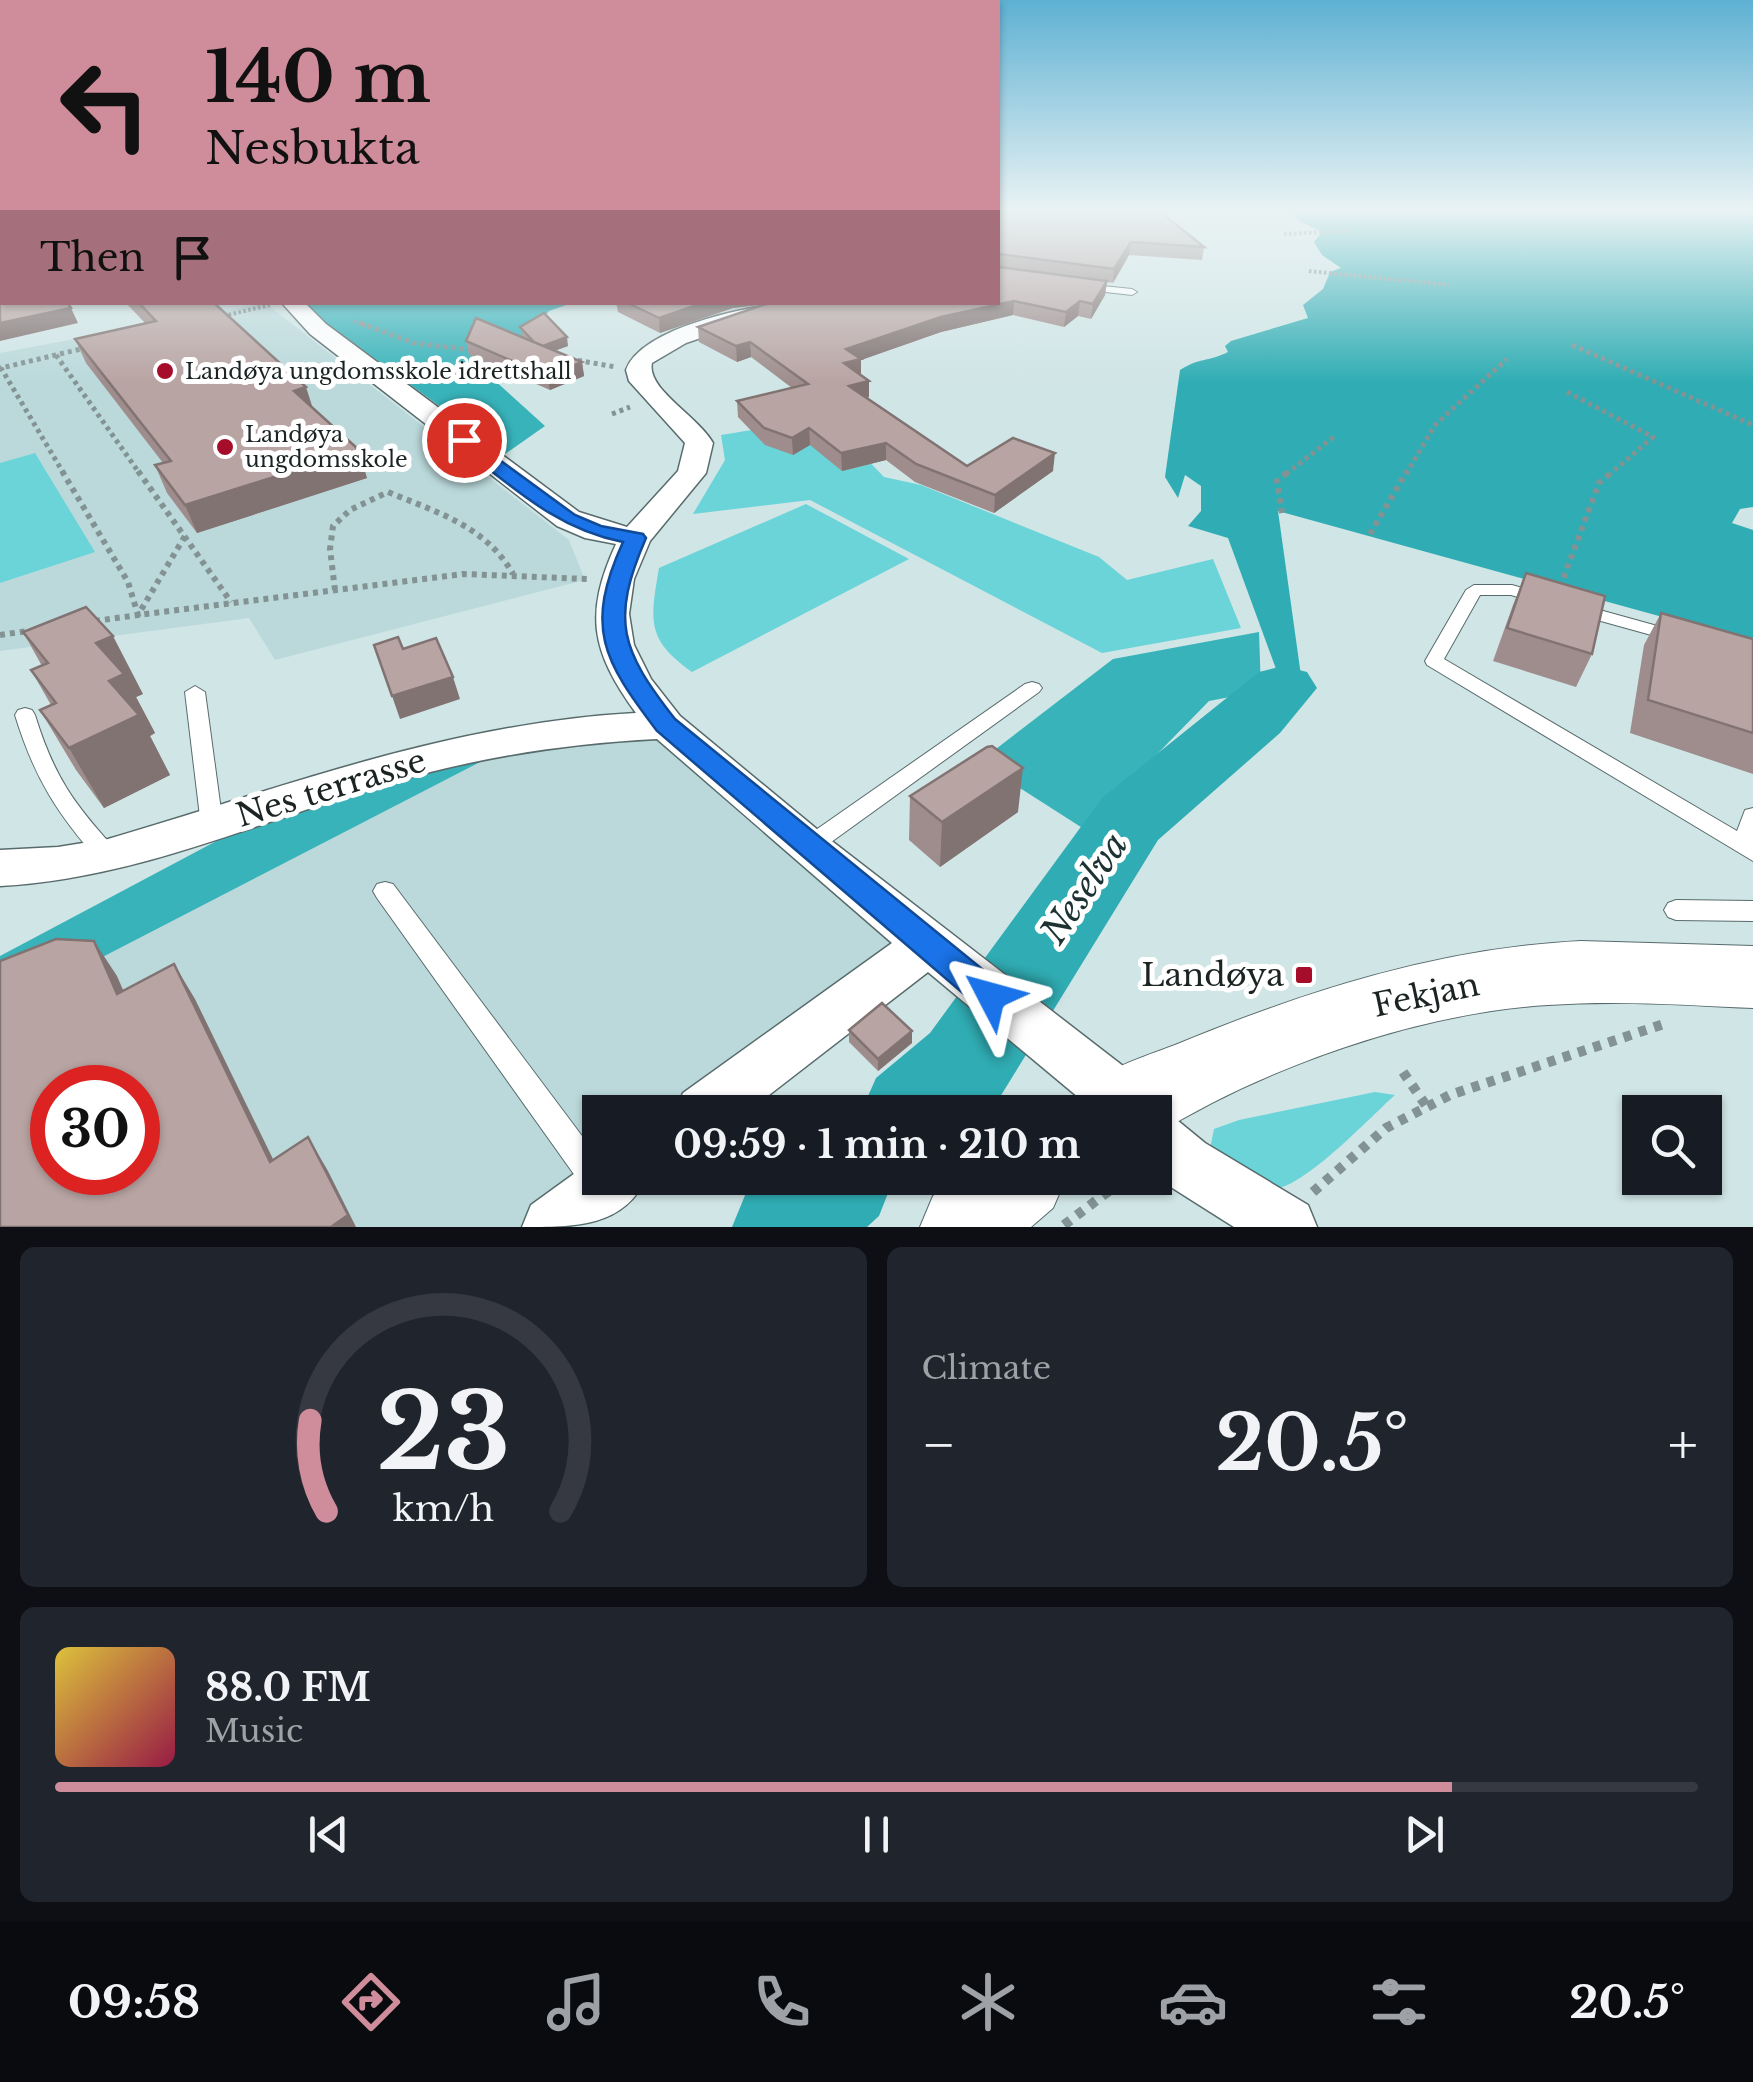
<!DOCTYPE html>
<html lang="en">
<head>
<meta charset="utf-8">
<style>
  body { margin:0; font-family:"Libre Baskerville",serif; background:#20242c; color:#f1f3f6; height:100vh; display:flex; flex-direction:column; font-size:38px; white-space:nowrap }
  * { box-sizing:border-box; margin:0 }
  p { font-size:32px; color:#9ea1a6 }
  .icon { flex:none; width:55px; height:55px; fill:none; stroke:currentColor; stroke-width:2; stroke-linecap:round; stroke-linejoin:round }
  .map { position:relative; height:1227px; overflow:hidden }
  .side { display:flex; flex-direction:column; gap:20px; padding:20px; background:#0d0f14; flex:1 }
  .side>* { flex:none }
  .banner { position:absolute; left:0px; top:0px; width:1000px; height:305px; box-shadow:0 2px 8px #0004; background:#cf8c9a; color:#111; overflow:hidden }
  .fabs { position:absolute; left:1622px; top:1095px; display:grid; gap:20px }
  .fabs a { display:grid; place-items:center; width:100px; height:100px; border-radius:0px; background:#171b24; box-shadow:0 2px 8px #0004; font-size:50px }
  .speed { position:absolute; left:30px; top:1065px; display:flex; gap:20px; font-size:50px; font-weight:700; text-align:center }
  .speed>* { display:grid; place-content:center; width:130px; height:130px; border-radius:50%; background:#171b24; box-shadow:0 2px 8px #0004; line-height:1 }
  .speed .limit { border:15px solid #d22; background:#fff; color:#111 }
  .pin { position:absolute; display:grid; place-items:center; width:85px; height:85px; color:#fff; margin:-42px; border:5px solid #fff; border-radius:50%; box-shadow:0 2px 10px #0007 }
  .me { position:absolute; width:110px; margin:-55px; rotate:309deg; stroke-linejoin:round; filter:drop-shadow(0 0 8px #0008) }
  .turn { display:flex; align-items:center; gap:35px; height:210px; padding:0 40px; font-size:45px }
  .turn .icon { width:130px; height:130px; stroke-width:2.5 }
  .turn b { display:block; font-size:70px; line-height:85px }
  .then { display:flex; align-items:center; height:95px; padding:0 40px; background:#0003; gap:20px; font-size:38px }
  .big { font-size:75px; font-weight:800; line-height:1.1 }
  .side .tile { flex:1; display:flex; flex-direction:column; justify-content:center; gap:15px; min-width:0; padding:0 35px; border-radius:15px; background:#20242c }
  .side .dial { align-items:center; gap:0 }
  .dial svg { height:260px; overflow:visible; fill:none; stroke:#363941; stroke-width:7; stroke-linecap:round; text-anchor:middle }
  .dial text { fill:#f1f3f6; stroke:none }
  .song { display:flex; align-items:center; gap:30px }
  .cover { width:120px; height:120px; border-radius:15px; background:linear-gradient(135deg,hsl(50 70% 55%),hsl(340 70% 35%)) }
  .played { height:10px; border-radius:5px; background:linear-gradient(90deg,#cf8c9a 85%,#363941 85%) }
  .keys { display:flex; justify-content:space-around; direction:ltr }
  .heat { display:flex; justify-content:space-between; align-items:center; font-size:55px; direction:ltr }
  .side .tiles { flex:1; display:grid; gap:20px; grid-template-columns:1fr 1fr }
  .tile:last-child { grid-column:span 2 }
  .trip { position:absolute; left:582px; top:1095px; width:590px; height:100px; border-radius:0px; background:#171b24; box-shadow:0 2px 8px #0004; font-weight:800; line-height:100px; text-align:center }
  .menu { display:flex; height:160px; justify-content:space-around; align-items:center; background:#090b0e; color:#9ea1a6 }
  .menu .icon { width:70px; height:70px }
  .menu .selected { color:#cf8c9a }
  .menu b { font-size:45px; color:#f1f3f6 }
  .map>svg:first-child { display:block }
  .built { fill:#bbd9db; fill-rule:evenodd }
  .green { fill:#6ad4d9 }
  .forest { fill:#38b3ba }
  .water { fill:#30adb4 }
  .lines { fill:none; stroke-linecap:round; stroke-linejoin:round }
  .river { fill:#30adb4; fill-rule:evenodd }
  .lane-casing { stroke:#586b6c; stroke-width:2 }
  .street-casing { stroke:#586b6c; stroke-width:3 }
  .secondary-casing { stroke:#586b6c; stroke-width:2 }
  .path-far3 { stroke:#839393; stroke-width:4; stroke-dasharray:2.5 2.5; stroke-linecap:butt }
  .path-far2 { stroke:#839393; stroke-width:5; stroke-dasharray:4 4; stroke-linecap:butt }
  .path-far1 { stroke:#839393; stroke-width:6; stroke-dasharray:5 5; stroke-linecap:butt }
  .path { stroke:#839393; stroke-width:10; stroke-dasharray:8 8; stroke-linecap:butt }
  .lane { fill:#fff; fill-rule:evenodd }
  .street { fill:#fff; fill-rule:evenodd }
  .secondary { fill:#fff; fill-rule:evenodd }
  .wall { fill:#9e8d8c }
  .shaded-wall { fill:#817372 }
  .building { fill:#b8a4a3; stroke:#817372; stroke-width:2.5; fill-rule:evenodd }
  .route { fill:#1a73e8; stroke:#114b97; stroke-width:2.5 }
  .poi-dot { fill:#a60d2a; stroke:#fff; stroke-width:4 }
  .labels { text-anchor:middle; dominant-baseline:central; stroke-width:10; stroke-linejoin:round; paint-order:stroke }
  .far-poi-label { font-size:22px; fill:#1b2323; stroke:#fff; text-anchor:start }
  .near-street-label { font-size:32px; fill:#1b2323; stroke:#fff }
  .near-poi-label { font-size:32px; fill:#1b2323; stroke:#fff; text-anchor:end }
  .near-water-label { font-size:35px; font-style:italic; fill:#1d3233; stroke:#fff }
</style>
</head>
<body>
<div class="map">
<svg width="1753" height="1227" viewBox="0 0 1753 1227">
  <rect width="100%" height="100%" fill="#d0e5e6"/>
  <path class="built" d="M265 303 569 540 585 580 275 660 249 618 0 651V353Z
    M660 731 910 940 690 1112H600V1178H608L544 1227H0V1010L515 744ZM52 1088H138V1172H52Z"/>
  <path class="green" d="M827 418 884 477 921 485 1099 557 1127 580 1213 559 1241 628 1102 653 810 500 693 514 725 460 721 435Z
    M35 453 95 552 0 583V463Z
    M806 504 909 559 692 672C646 639 650 621 659 568Z
    M1375 1092 1395 1095C1372 1115 1299 1194 1269 1189 1255 1187 1223 1159 1210 1149L1214 1129 1239 1120Z"/>
  <path class="forest" d="M299 303H572L549 311 493 379 545 426 505 454Z
    M1259 632 1261 691 1209 701 1084 829 979 762 1113 659Z
    M515 744 0 1010V956L256 820Z"/>
  <path class="water" d="M1288 210H1753V507L1740 509 1732 523 1753 530V642L1278 511 1303 690 1283 688 1228 538 1188 526 1201 511V486L1185 475 1178 498 1165 477 1180 370C1201 357 1208 362 1228 352L1225 346 1231 341 1308 318 1303 305 1323 289 1330 272 1341 268 1322 255 1314 242 1322 232 1300 221Z"/>
  <g class="lines">
    <path class="river" d="M1283 666 1307 672 1317 688 1280 733 1158 840 1000 1097 983 1112H861L876 1078 930 1033 1102 798 1259 672Z
      M760 1178H894L879 1216 867 1227H732L748 1188Z"/>
    <g class="lane-casing">
      <path id="lane" d="M1083 284 1132 289 1137 292 1132 295 1079 289 1078 287Z
        M1474 585H1512L1544 594 1547 598 1538 603 1511 595H1480L1444 659 1737 831 1745 810 1753 808V861L1427 665 1425 661 1466 590Z
        M1578 604 1679 632 1682 636 1673 641 1572 613 1569 609 1572 605Z
        M1032 682 1039 684 1042 688 1039 692 816 853 808 856 800 853 797 847 800 841 1025 684Z
        M195 686 205 692 223 825 220 831 212 833 204 831 201 825 185 692Z
        M25 708 32 710 35 715C54 776 73 803 116 850L119 856 116 862 108 865 100 862C57 814 34 777 15 715L18 710Z
        M385 882 393 884 600 1160V1178H612L614 1183 610 1194 599 1198 588 1194 377 898 373 891 377 884Z
        M1676 900 1753 901V921L1676 920 1668 917 1664 910 1668 903Z"/>
    </g>
    <g class="street-casing">
      <path id="street" d="M281 302H304L326 324 579 512 627 527 678 471 685 443 629 381 626 370C642 325 763 302 805 302L686 343 652 363C646 389 698 416 713 443L706 473 650 541 634 579 629 614 634 645 651 679 680 716 824 835 1158 1093 1166 1111 1205 1143 1308 1205 1317 1227H1234L1155 1177V1112H1096L928 972 747 1112H675L683 1093 892 943 657 739C556 744 462 760 366 790 244 828 129 879 0 886V850L58 847 108 839C285 787 450 723 636 713 591 651 584 614 616 544L585 538 557 526 310 334Z
        M600 1155V1178H646C624 1227 575 1227 522 1227L531 1205Z"/>
    </g>
    <g class="secondary-casing">
      <path id="secondary" d="M1581 941 1753 946V1008C1685 1005 1616 1000 1548 1005 1418 1013 1265 1067 1155 1135V1112H1079C1083 1104 1086 1090 1092 1084 1107 1068 1154 1053 1175 1045 1305 991 1439 948 1581 941Z
        M956 1178H1066L1053 1208 1031 1227H920L933 1196Z"/>
    </g>
    <path class="path-far3" d="M1284 234 1348 231
      M1309 271 1450 285
      M219 317 270 305
      M354 321 367 326"/>
    <path class="path-far2" d="M360 323 414 343 472 350
      M1572 345 1753 425
      M56 355 140 474
      M570 359 616 367
      M1567 392 1653 437 1610 474
      M612 414 630 407
      M64 474 1 368 85 348
      M1286 474 1335 436
      M1406 474 1435 425 1507 359"/>
    <path class="path-far1" d="M62 471 128 582 138 615 463 574 587 579
      M138 471 231 602
      M1282 513 1277 481 1289 471
      M1370 534 1407 471
      M1560 587 1599 483 1613 471
      M335 590 330 549 333 526 350 510 388 492C436 512 486 526 513 574
      M95 621 138 615 185 536
      M0 635 28 631"/>
    <path class="path" d="M1403 1072 1427 1107
      M1313 1192 1386 1128 1450 1095 1667 1023
      M1064 1225 1126 1178"/>
    <use href="#lane" class="lane"/>
    <use href="#street" class="street"/>
    <use href="#secondary" class="secondary"/>
  </g>
  <path class="wall" d="M998 210 1204 247 1202 260 1129 255 1113 283 1107 282 1105 295 1091 319 1078 316 1064 327 1013 315 941 332 861 360V375L869 397 866 398 967 466 1053 471 994 513 915 482 886 460 842 471 810 445 793 455 765 445 738 417 737 401 792 388 751 357 737 362 699 342 698 327 768 304 733 308 660 333 618 312 616 302H998Z
    M125 302H213L313 409 367 478 197 533 167 493 155 465 163 463 86 363 75 339 145 323Z
    M520 327 568 346 554 351 582 362 584 376 550 390 469 355 466 341 525 339 522 335Z
    M1526 573 1592 654 1576 687 1493 661 1513 605Z
    M1661 613 1753 639V774L1630 733 1644 645Z
    M23 632 143 694 136 697 155 733 150 736 170 775 104 808 76 770 40 710 51 705 31 670 42 666Z
    M910 796 1018 812 940 867 909 840Z
    M849 1030 912 1031V1043L878 1071 849 1042Z"/>
  <path class="shaded-wall" d="M1131 242 1129 255 1113 283 1114 269Z
    M1107 281 1105 295 1091 319 1093 304Z
    M1014 301 1013 315 941 332 861 360V375L844 379 846 349 941 317Z
    M1080 301 1078 316 1064 327 1066 312Z
    M706 302H779L733 308 660 333 659 318Z
    M71 308 78 323 0 341V323Z
    M567 337 568 346 540 356 538 348Z
    M750 342 751 357 737 362 736 346Z
    M582 362 584 376 550 390 547 376Z
    M869 381V397L849 402V386Z
    M306 387 314 412 294 391Z
    M809 428 810 445 793 455 792 438Z
    M886 443V460L842 471 841 453Z
    M359 450 367 478 197 533 185 505Z
    M1055 453 1053 471 994 513 995 495Z
    M113 636 143 694 136 697 155 733 150 736 170 775 104 808 69 748 109 681 96 643Z
    M453 677 460 699 400 719 392 696Z
    M1023 768 1018 812 940 867 942 822Z
    M94 941 117 976 140 1029 117 994Z
    M174 964 195 999 291 1196 270 1162Z
    M912 1031V1043L878 1071V1059Z
    M308 1137 328 1171 356 1227H331Z"/>
  <path class="building" d="M1021 210H1158L1204 247 1131 242 1114 269 999 254 998 255V213Z
    M0 218 2 221V286L0 285Z
    M998 264V267L1107 281 1093 304 1080 301 1066 312 1014 301 941 317 846 349 861 359 844 363 869 381 849 386 967 466 1013 438 1055 453 995 495 916 464 886 443 841 453 809 428 792 438 764 428 737 401 808 384 750 342 736 346 698 327 772 302H998Z
    M2 287V302H67L71 308 0 323V292Z
    M138 302H213L306 387 294 391 359 450 185 505 155 465 171 461 75 339 156 321Z
    M626 302H706L659 318Z
    M544 313 567 337 543 346 534 342 520 327Z
    M476 318 582 362 547 376 466 341Z
    M1526 573 1605 596 1592 654 1507 628Z
    M86 607 113 636 96 643 124 674 109 681 139 715 69 748 40 710 56 703 31 670 48 663 23 632Z
    M1661 613 1753 639V733L1648 700Z
    M398 637 403 649 436 638 453 677 392 696 374 645Z
    M992 746 1023 768 942 822 910 796 987 747Z
    M56 939 94 941 117 994 174 964 270 1162 308 1137 348 1215 331 1227H0V961ZM52 1088H138V1172H52Z
    M882 1003 912 1031 878 1059 849 1030Z"/>
  <linearGradient id="sky" x2="0" y2="1"><stop stop-color="#5eb1d3"/><stop offset="0.55" stop-color="#eaf3f4"/><stop offset="1" stop-color="#eaf3f4" stop-opacity="0"/></linearGradient>
  <rect width="1753" height="382" fill="url(#sky)"/>
  <path class="route" d="M464 434 575 515 601 526 643 534 646 538C610 621 621 650 675 719L1003 986 1008 996 1003 1007 991 1011 979 1007 657 731C603 660 584 628 623 542 555 529 511 485 457 444L455 440Z"/>
  <g class="poi-dot">
    <circle cx="165" cy="371" r="10"/>
    <circle cx="225" cy="447" r="10"/>
    <rect x="1294" y="965" width="20" height="20" rx="5"/>
  </g>
  <g class="labels">
    <g class="far-poi-label">
      <text x="185" y="371">Landøya ungdomsskole idrettshall</text>
      <text x="245" y="434">Landøya<tspan x="245" dy="25">ungdomsskole</tspan></text>
    </g>
    <g class="near-street-label">
      <text transform="translate(331 788) rotate(-17)">Nes terrasse</text>
      <text transform="translate(1426 995) rotate(-12)">Fekjan</text>
    </g>
    <g class="near-poi-label">
      <text x="1284" y="975">Landøya</text>
    </g>
    <g class="near-water-label">
      <text transform="translate(1084 888) rotate(-56)">Neselva</text>
    </g>
  </g>
</svg>
<div class="fabs">
<a><svg class="icon" aria-label="search" viewBox="0 0 24 24"><circle cx="10" cy="10" r="6"/><path d="M15 15l6 6"/></svg></a>
</div>
<div class="speed"><div class="limit">30</div></div>
<div class="pin" style="left:464px;top:440px;background:#d93025"><svg class="icon" aria-label="arrive" viewBox="0 0 24 24"><path d="M6 21V4h12l-3 4 3 4H6"/></svg></div>
<svg class="me" style="left:991px;top:996px" viewBox="-20 -20 40 40"><path d="M0-17L14 15 0 8-14 15z" fill="#1a73e8" stroke="#fff" stroke-width="4"/></svg>
<div class="trip">09:59 · 1 min · 210 m</div>
<div class="banner">
<div class="turn"><svg class="icon" aria-label="left" viewBox="0 0 24 24"><path d="M17 20v-9H6M10 6l-5 5 5 5"/></svg><div><b>140 m</b>Nesbukta</div></div>
<div class="then">Then<svg class="icon" aria-label="arrive" viewBox="0 0 24 24"><path d="M6 21V4h12l-3 4 3 4H6"/></svg></div>
</div>
</div>
<section class="side">
<div class="tiles">
<div class="tile dial"><svg viewBox="0 0 100 80">
<path d="M14 69A42 42 0 1 1 86 69"/>
<path d="M14 69A42 42 0 0 1 9 41" stroke="#cf8c9a"/>
<text x="50" y="56" font-size="32" font-weight="700">23</text>
<text x="50" y="72" font-size="11">km/h</text>
</svg></div>
<div class="tile"><p>Climate</p>
<div class="heat"><a>−</a><b class="big">20.5°</b><a>+</a></div>
</div>
<div class="tile">
<div class="song"><i class="cover"></i><div><b>88.0 FM</b><p>Music</p></div></div>
<div class="played"></div>
<div class="keys"><svg class="icon" aria-label="previous" viewBox="0 0 24 24"><path d="M18 5L8 12l10 7zM5 5v14"/></svg><svg class="icon" aria-label="pause" viewBox="0 0 24 24"><path d="M8 5v14M16 5v14"/></svg><svg class="icon" aria-label="next" viewBox="0 0 24 24"><path d="M6 5l10 7-10 7zM19 5v14"/></svg></div>
</div>
</div>
</section>
<nav class="menu">
<b>09:58</b>
<svg class="icon selected" aria-label="directions" viewBox="0 0 24 24"><path d="M12 3l9 9-9 9-9-9zM9 14v-3h6M13 9l2 2-2 2"/></svg>
<svg class="icon" aria-label="music" viewBox="0 0 24 24"><path d="M9 18V5l10-2v13"/><circle cx="6" cy="18" r="3"/><circle cx="16" cy="16" r="3"/></svg>
<svg class="icon" aria-label="phone" viewBox="0 0 24 24"><path d="M5 4h4l2 5-3 2q2 4 5 5l2-3 5 2v4C11 20 4 13 5 4z"/></svg>
<svg class="icon" aria-label="climate" viewBox="0 0 24 24"><path d="M12 3v18M4 7l16 10M4 17L20 7"/></svg>
<svg class="icon" aria-label="car" viewBox="0 0 24 24"><path d="M5 17H2v-5l4-1 3-4h7l3 4 3 1v5h-3M9 17h6M6 11h13"/><circle cx="7" cy="17" r="2"/><circle cx="17" cy="17" r="2"/></svg>
<svg class="icon" aria-label="filters" viewBox="0 0 24 24"><path d="M4 7h16M4 17h16"/><circle cx="9" cy="7" r="2"/><circle cx="15" cy="17" r="2"/></svg>
<b>20.5°</b>
</nav>
</body>
</html>
